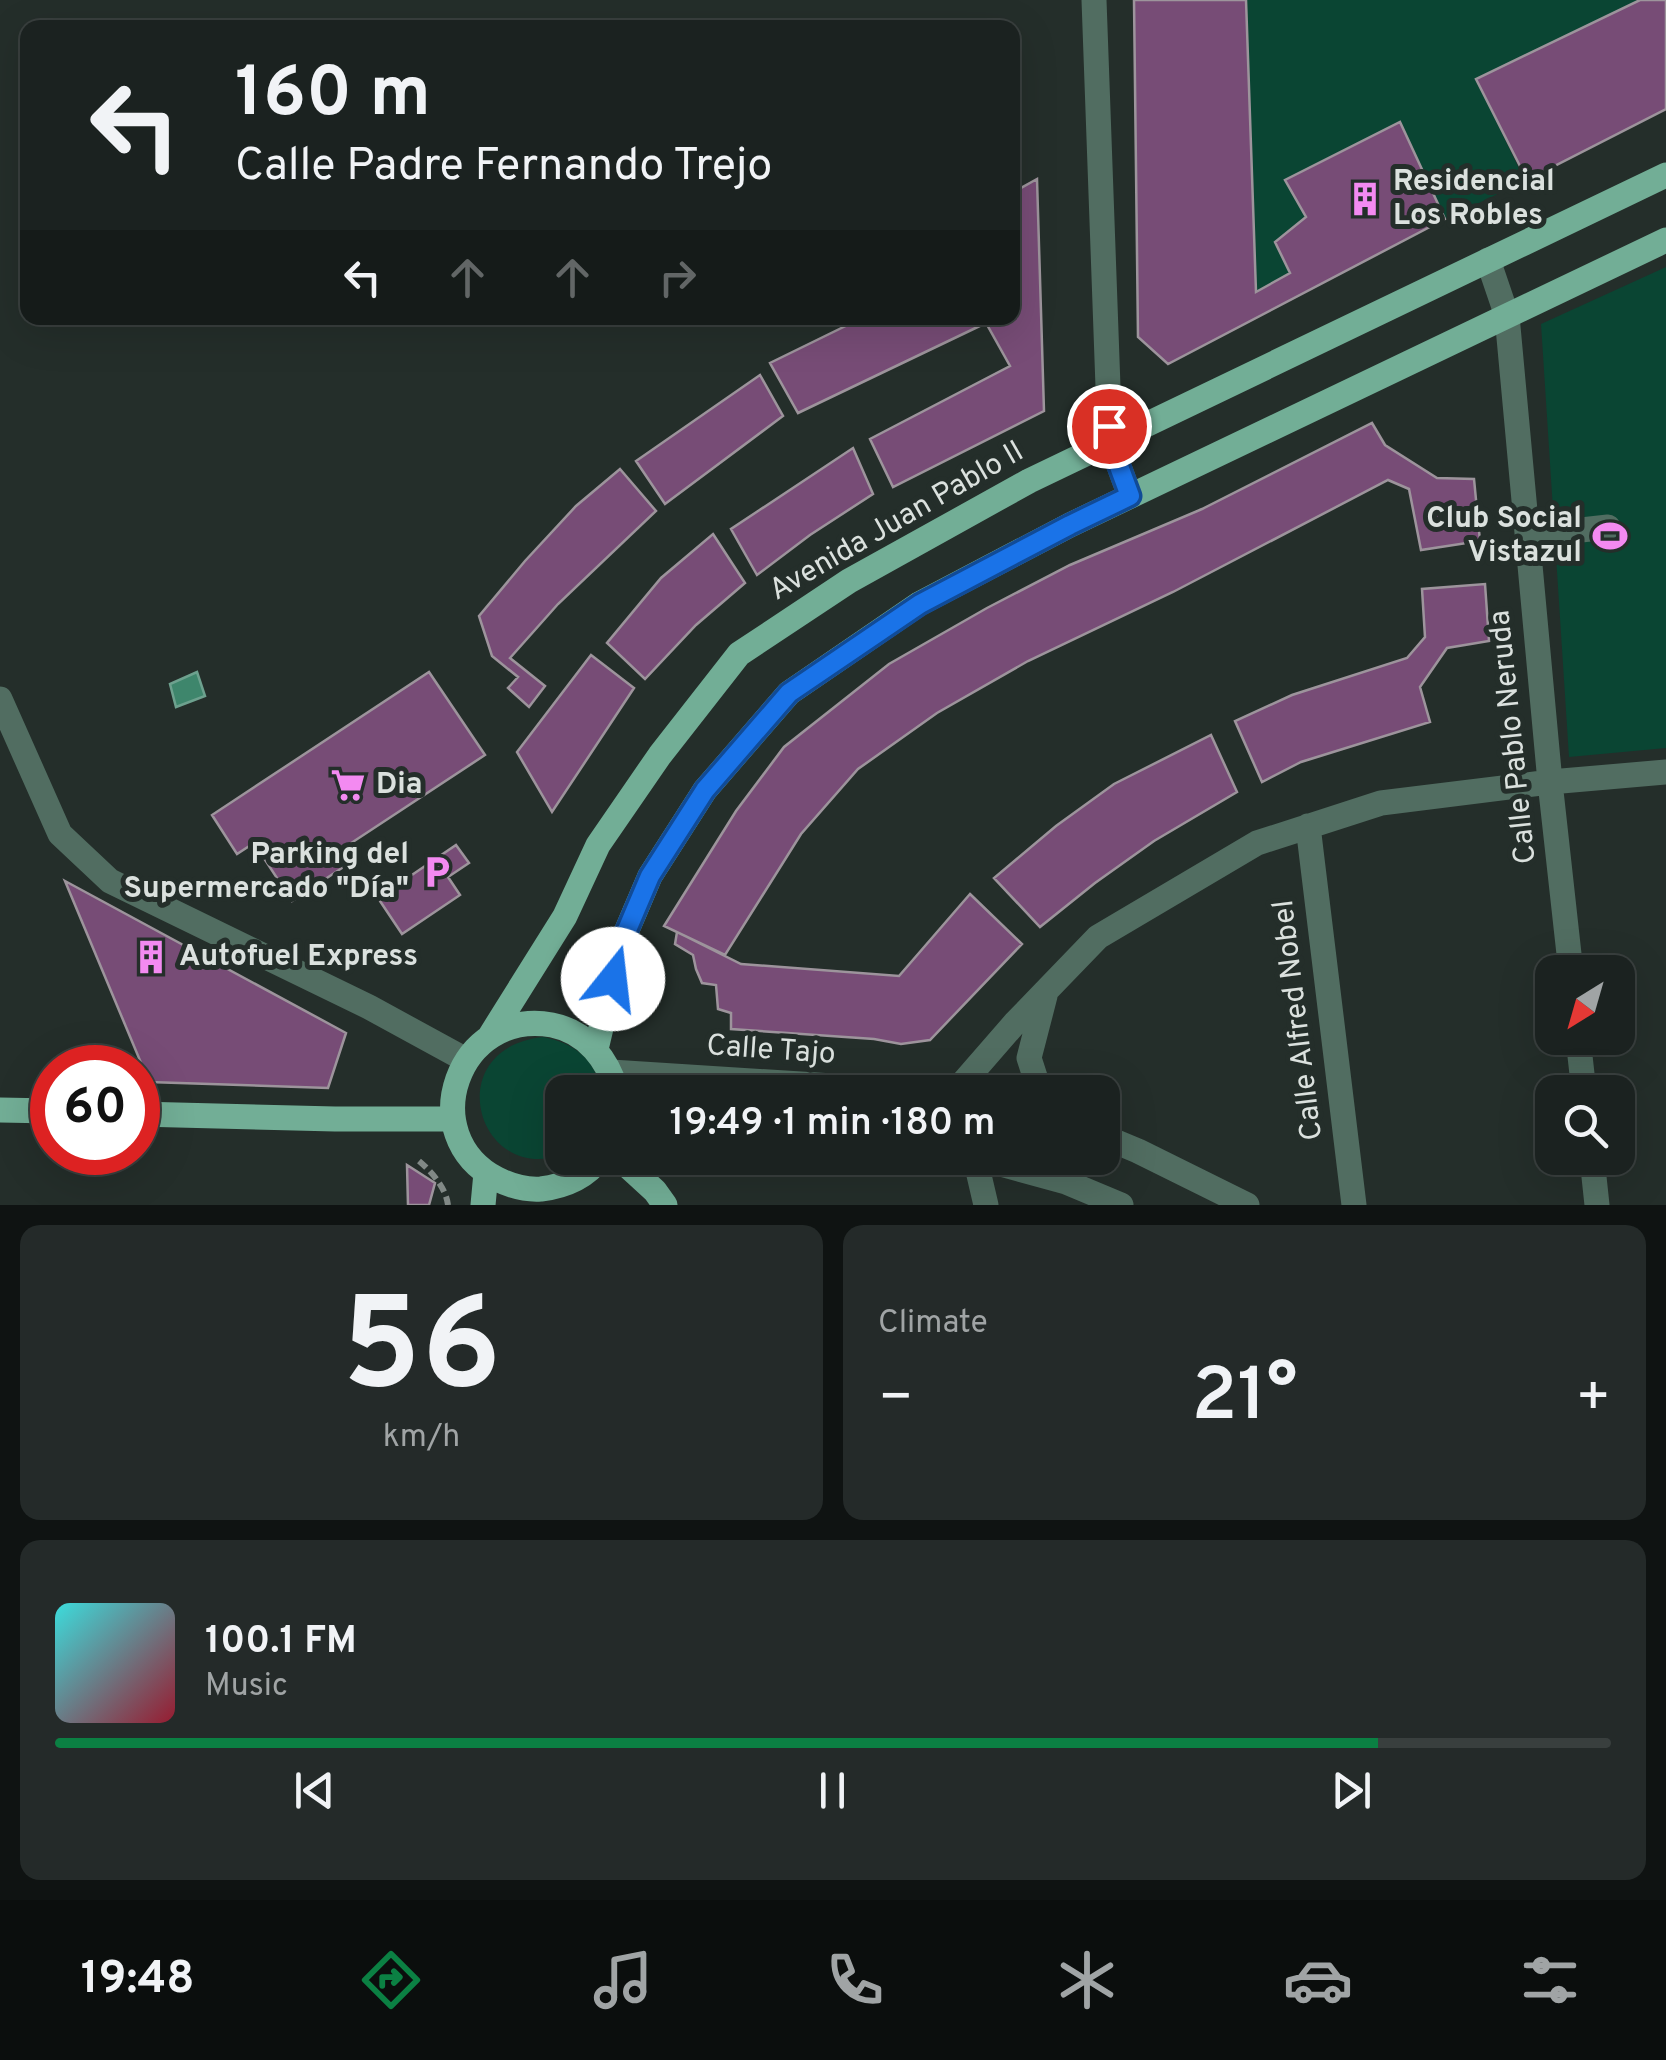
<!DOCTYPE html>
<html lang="en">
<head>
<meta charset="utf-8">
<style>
  body { margin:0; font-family:Overpass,sans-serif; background:#242a29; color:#f1f3f6; height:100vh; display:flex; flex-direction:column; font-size:38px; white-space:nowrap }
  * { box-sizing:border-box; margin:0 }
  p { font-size:32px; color:#a0a4a5 }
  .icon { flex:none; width:55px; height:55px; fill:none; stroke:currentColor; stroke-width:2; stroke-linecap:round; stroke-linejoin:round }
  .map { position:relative; height:1205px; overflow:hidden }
  .panel { display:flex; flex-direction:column; gap:20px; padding:20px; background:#0f1312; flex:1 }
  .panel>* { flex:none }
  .hud { position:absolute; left:20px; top:20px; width:1000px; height:305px; border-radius:20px; box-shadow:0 10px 40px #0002,0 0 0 2px #393f3e; background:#1b2220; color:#f1f3f6; overflow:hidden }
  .needle { width:65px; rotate:217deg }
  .tools { position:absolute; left:1535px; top:955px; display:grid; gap:20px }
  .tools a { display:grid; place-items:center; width:100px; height:100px; border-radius:20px; background:#1b2220; box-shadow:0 10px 40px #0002,0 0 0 2px #393f3e; font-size:50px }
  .speed { position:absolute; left:30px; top:1045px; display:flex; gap:20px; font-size:50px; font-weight:700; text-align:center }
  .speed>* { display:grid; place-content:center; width:130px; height:130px; border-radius:50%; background:#1b2220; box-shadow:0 10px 40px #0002,0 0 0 2px #393f3e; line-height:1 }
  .speed .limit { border:15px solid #d22; background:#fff; color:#111 }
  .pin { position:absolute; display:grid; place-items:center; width:85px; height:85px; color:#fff; margin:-42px; border:5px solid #fff; border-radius:50%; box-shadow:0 2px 10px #0007 }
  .me { position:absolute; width:110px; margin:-55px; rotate:16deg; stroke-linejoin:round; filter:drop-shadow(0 0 8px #0008) }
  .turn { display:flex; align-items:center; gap:35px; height:210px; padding:0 50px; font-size:45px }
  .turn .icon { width:130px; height:130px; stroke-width:2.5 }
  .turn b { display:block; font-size:70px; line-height:85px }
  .lanes { display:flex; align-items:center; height:95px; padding:0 50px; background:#0003; justify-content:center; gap:50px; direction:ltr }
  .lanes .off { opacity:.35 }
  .big { font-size:75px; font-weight:600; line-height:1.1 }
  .panel .widget { flex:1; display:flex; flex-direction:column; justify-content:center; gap:15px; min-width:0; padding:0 35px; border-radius:20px; background:#242a29 }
  .panel .dial { align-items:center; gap:0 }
  .dial b { font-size:130px; line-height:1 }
  .song { display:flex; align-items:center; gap:30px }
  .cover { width:120px; height:120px; border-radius:15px; background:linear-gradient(135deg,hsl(180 70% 55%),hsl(350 70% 35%)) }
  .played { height:10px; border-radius:5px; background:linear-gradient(90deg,#0b8043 85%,#393f3e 85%) }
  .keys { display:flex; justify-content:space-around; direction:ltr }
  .heat { display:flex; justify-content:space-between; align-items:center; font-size:55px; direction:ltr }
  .panel .tiles { flex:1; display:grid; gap:20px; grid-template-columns:1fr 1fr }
  .widget:last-child { grid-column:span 2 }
  .trip { position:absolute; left:545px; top:1075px; width:575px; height:100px; border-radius:20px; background:#1b2220; box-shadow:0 10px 40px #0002,0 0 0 2px #393f3e; font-weight:600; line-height:100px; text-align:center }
  .menu { display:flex; height:160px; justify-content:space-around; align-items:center; background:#0b0e0d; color:#a0a4a5 }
  .menu .icon { width:70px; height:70px }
  .menu .selected { color:#0b8043 }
  .menu b { font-size:45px; color:#f1f3f6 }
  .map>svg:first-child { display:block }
  .green { fill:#0a4533 }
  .water { fill:#3e866c; stroke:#6da18e; stroke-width:2.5 }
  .building { fill:#774c76; stroke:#9d949c; stroke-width:2.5 }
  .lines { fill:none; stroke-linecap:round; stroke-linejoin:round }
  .path { stroke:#818986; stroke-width:6; stroke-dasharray:10 5; stroke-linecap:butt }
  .minor { stroke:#516d61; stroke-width:25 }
  .major { stroke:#72ae96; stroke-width:25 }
  .route-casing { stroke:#114b97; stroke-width:25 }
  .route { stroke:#1a73e8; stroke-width:18 }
  .labels { text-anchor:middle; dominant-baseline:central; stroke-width:10; stroke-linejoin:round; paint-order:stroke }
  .poi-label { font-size:30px; font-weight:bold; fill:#dbe1de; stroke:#242e2a; text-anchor:start }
  .street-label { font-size:30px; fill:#dbe1de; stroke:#242e2a }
</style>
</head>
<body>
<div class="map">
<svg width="1666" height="1205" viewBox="0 0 1666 1205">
  <rect width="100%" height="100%" fill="#242e2a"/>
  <path class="green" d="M1246 0H1640L1476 79 1525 181 1445 219 1399 123 1285 180 1306 217 1275 242 1290 273 1256 292Z
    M1666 267V748L1569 757 1541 324Z
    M543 1037C574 1043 596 1059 601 1092H562V1155C476 1184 439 1048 543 1037Z"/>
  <path class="water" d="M197 672 205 696 176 707 170 684Z"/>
  <path class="building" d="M1134 0H1246L1256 292 1290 273 1275 242 1306 217 1285 180 1400 122 1445 219 1168 364 1138 337Z
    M1640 0H1666V109L1527 180 1476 79Z
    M1037 179 1044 411 893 487 870 439 1010 366 986 323 798 413 770 363 862 318H1012V193Z
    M760 375 783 416 665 504 636 461Z
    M1372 423 1385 445 1437 478 1474 479 1480 541 1421 550 1409 489 1388 480 1173 592 1028 661 937 713 858 769 801 834 725 955 664 926 736 811 784 747 889 664 987 608 1070 565 1202 509Z
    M853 448 873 494 810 535 757 575 731 529Z
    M620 469 656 511 558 604 510 658 545 686 529 707 508 688 518 677 492 656 479 616 525 561 576 506Z
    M713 534 745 583 696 625 645 679 607 643 661 578Z
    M1485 584 1489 641 1447 648 1420 687 1430 722 1301 762 1262 782 1235 721 1292 695 1407 658 1425 637 1422 589Z
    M591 655 634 688 552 812 517 752Z
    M429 672 485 755 336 853 345 866 292 901 254 843 237 854 212 815Z
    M1211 735 1237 792 1154 841 1095 883 1040 927 994 878 1056 826 1114 784Z
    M456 845 469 863 448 877 460 895 402 934 378 898Z
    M65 881 346 1033 328 1088 149 1082Z
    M970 894 1022 944 930 1040 901 1044 874 1039 731 1029V1013L718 1009 716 985 702 983 696 969 693 955 675 944 677 932 741 964 899 976Z
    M407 1165 435 1183 429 1205H408Z"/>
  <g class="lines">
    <path class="path" d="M419 1161C432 1172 446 1188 448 1205"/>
    <path class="minor" d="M1094 0 1110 442 1130 496
      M1488 260 1507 316 1550 782 1571 972
      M1527 536 1608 527
      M0 699 60 834 110 881 369 1007 466 1060
      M1308 826 1354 1205
      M1578 1038 1584 1092
      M611 1072 928 1092
      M955 1092 1015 1023 1098 937 1257 843 1381 803 1550 782 1666 772
      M1040 1092 1029 1058 1045 996
      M1102 1136 1138 1151 1247 1205
      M975 1158 986 1205
      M979 1158 1066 1182 1121 1205
      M1592 1158 1597 1205"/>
    <path class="major" d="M490 1036 565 916 598 845 660 755 739 654 849 581 1029 481 1666 175
      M596 1049 621 944 650 876 705 790 789 693 919 604 1070 525 1666 240
      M0 1110 52 1111
      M138 1114 335 1119H453
      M600 1158C586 1177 565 1186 541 1189 526 1190 511 1186 497 1179 413 1135 458 1008 552 1025 587 1032 608 1060 617 1092
      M619 1158 655 1191 665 1205
      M483 1205 486 1173"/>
  </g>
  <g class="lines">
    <g class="route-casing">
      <path id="route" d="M613 979 621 944 650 876 705 790 789 693 920 604 1070 525 1130 496 1110 442 1109 426"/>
    </g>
    <use href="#route" class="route"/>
  </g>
  <defs>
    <g id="building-bare" transform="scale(2.7)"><path d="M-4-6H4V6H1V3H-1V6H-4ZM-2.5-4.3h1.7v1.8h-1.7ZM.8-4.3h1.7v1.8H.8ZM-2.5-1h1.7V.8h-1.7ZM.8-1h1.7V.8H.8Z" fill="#f38af1" stroke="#242e2a" stroke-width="2.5" paint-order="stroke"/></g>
    <g id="stadium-bare" transform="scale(2.7)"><path d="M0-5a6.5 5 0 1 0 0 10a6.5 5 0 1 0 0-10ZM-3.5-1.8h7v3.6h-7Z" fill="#f38af1" stroke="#242e2a" stroke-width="2.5" paint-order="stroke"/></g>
    <g id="supermarket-bare" transform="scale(2.7)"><path d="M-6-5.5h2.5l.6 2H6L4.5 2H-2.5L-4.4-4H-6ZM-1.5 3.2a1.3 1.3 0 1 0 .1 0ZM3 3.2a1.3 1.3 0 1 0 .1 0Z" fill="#f38af1" stroke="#242e2a" stroke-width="2.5" paint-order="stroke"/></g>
    <g id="parking-bare" transform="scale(2.7)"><path d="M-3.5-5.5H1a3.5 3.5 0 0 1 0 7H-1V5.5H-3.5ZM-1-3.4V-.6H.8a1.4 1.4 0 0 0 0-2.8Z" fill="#f38af1" stroke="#242e2a" stroke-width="2.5" paint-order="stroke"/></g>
  </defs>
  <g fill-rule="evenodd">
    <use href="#building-bare" x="1365" y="199"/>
    <use href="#stadium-bare" x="1610" y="536"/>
    <use href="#supermarket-bare" x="348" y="785"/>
    <use href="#parking-bare" x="437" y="872"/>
    <use href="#building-bare" x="151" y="957"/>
  </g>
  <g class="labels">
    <g class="poi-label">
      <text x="1393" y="182">Residencial<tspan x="1393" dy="34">Los Robles</tspan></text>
      <text x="1582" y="519" text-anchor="end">Club Social<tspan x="1582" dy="34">Vistazul</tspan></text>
      <text x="376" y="785">Dia</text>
      <text x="409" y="855" text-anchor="end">Parking del<tspan x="409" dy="34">Supermercado "Día"</tspan></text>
      <text x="179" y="957">Autofuel Express</text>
    </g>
    <g class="street-label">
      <text transform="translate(897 522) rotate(-30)">Avenida Juan Pablo II</text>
      <text transform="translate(1514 737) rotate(-96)">Calle Pablo Neruda</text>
      <text transform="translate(1299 1020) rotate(-97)">Calle Alfred Nobel</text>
      <text transform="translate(771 1051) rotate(4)">Calle Tajo</text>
    </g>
  </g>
</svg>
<div class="tools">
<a><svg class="needle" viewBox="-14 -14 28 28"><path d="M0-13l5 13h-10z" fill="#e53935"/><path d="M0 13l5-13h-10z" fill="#a0a4a5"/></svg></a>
<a><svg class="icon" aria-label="search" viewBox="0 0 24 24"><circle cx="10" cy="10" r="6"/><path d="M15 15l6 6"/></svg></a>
</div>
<div class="speed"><div class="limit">60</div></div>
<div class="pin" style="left:1109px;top:426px;background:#d93025"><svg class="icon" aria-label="arrive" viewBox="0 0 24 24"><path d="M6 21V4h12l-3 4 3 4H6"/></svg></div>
<svg class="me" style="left:613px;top:979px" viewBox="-20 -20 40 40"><circle r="19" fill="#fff"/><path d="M0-13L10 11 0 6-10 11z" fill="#1a73e8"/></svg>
<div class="trip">19:49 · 1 min · 180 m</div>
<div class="hud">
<div class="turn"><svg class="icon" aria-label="left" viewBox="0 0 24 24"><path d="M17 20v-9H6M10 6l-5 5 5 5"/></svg><div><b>160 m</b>Calle Padre Fernando Trejo</div></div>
<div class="lanes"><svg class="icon" aria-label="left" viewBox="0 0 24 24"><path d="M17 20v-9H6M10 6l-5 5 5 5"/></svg><svg class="icon off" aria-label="ahead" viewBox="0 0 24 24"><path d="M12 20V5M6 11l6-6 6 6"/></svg><svg class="icon off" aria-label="ahead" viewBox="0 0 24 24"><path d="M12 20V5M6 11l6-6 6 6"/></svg><svg class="icon off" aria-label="right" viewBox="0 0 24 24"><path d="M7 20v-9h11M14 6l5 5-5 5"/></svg></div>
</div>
</div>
<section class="panel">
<div class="tiles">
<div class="widget dial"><b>56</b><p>km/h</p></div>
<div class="widget"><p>Climate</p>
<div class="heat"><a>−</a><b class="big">21°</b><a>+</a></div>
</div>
<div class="widget">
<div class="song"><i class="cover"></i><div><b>100.1 FM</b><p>Music</p></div></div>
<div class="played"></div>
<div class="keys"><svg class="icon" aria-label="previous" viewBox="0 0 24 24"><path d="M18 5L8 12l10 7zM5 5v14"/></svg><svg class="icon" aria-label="pause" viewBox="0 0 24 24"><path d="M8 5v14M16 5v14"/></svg><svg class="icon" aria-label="next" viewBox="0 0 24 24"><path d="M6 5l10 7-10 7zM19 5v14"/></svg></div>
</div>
</div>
</section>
<nav class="menu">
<b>19:48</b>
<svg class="icon selected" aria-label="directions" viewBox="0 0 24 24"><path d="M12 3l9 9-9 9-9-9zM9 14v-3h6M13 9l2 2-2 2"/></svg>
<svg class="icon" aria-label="music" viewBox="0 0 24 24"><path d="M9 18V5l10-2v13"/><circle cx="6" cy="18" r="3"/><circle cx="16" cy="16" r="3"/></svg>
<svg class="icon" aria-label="phone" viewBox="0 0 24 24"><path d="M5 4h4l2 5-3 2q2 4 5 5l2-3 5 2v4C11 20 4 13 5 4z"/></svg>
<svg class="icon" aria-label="climate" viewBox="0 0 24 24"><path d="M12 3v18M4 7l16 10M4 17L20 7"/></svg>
<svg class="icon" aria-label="car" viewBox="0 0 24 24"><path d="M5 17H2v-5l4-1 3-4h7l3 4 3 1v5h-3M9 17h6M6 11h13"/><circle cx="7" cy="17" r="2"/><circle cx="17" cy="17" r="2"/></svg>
<svg class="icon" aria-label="filters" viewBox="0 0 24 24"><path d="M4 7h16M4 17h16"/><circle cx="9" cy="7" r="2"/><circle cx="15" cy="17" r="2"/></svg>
</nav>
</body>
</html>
